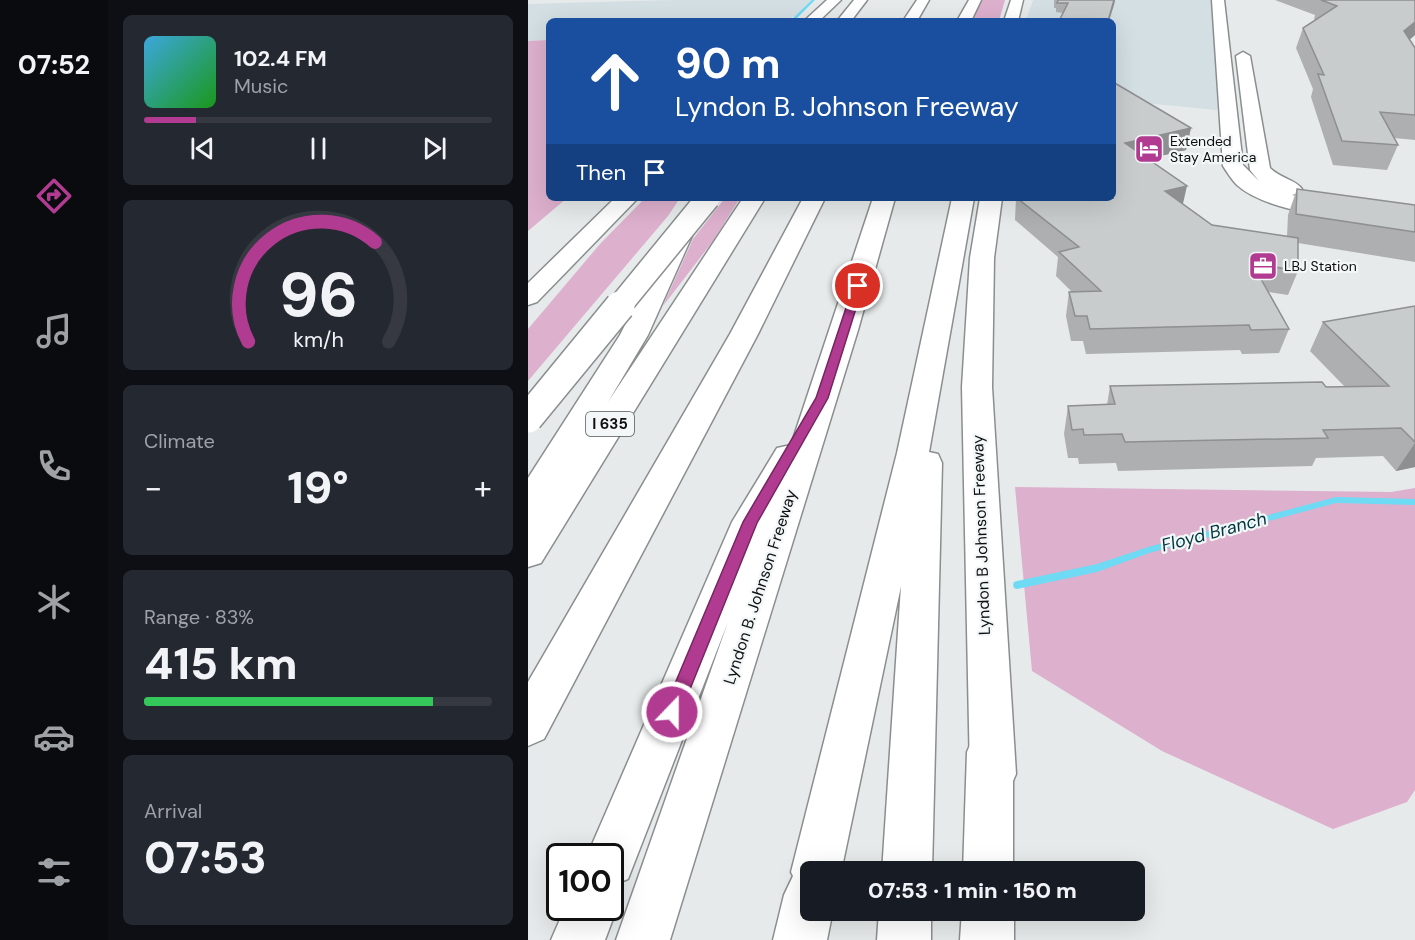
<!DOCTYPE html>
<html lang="en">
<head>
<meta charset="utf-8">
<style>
  body { margin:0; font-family:"DM Sans",sans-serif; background:#242831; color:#f1f3f6; height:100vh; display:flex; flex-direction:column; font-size:22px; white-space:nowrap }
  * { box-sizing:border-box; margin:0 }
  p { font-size:20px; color:#9ea1a6 }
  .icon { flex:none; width:33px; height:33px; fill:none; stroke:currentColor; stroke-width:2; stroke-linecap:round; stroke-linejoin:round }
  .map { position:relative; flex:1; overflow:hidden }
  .side { display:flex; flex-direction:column; gap:15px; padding:15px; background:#0d0f14; width:420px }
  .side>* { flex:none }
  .guide { position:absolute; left:18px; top:18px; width:570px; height:183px; border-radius:9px; box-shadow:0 6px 24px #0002; background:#1a4fa0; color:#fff; overflow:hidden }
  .speed { position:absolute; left:18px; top:843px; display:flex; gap:12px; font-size:30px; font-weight:700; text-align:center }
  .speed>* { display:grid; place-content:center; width:78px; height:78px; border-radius:50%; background:#171b24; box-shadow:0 6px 24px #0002; line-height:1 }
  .speed .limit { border:3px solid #111; border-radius:9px; background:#fff; color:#111 }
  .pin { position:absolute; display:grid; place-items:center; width:51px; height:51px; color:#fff; margin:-26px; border:3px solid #fff; border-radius:50%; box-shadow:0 2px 6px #0007 }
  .me { position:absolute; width:66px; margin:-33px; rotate:22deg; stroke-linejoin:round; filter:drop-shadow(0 0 4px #0008) }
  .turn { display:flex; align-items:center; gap:21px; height:126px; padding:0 30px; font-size:27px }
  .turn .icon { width:78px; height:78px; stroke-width:2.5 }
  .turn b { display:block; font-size:42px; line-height:51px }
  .then { display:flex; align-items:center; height:57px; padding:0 30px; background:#0003; gap:12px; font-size:22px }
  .big { font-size:45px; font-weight:800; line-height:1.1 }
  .side .widget { flex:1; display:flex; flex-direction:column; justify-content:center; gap:9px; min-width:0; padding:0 21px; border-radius:9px; background:#242831 }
  .side .dial { align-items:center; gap:0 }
  .dial svg { height:156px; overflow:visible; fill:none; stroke:#363941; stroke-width:7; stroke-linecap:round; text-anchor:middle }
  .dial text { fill:#f1f3f6; stroke:none }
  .song { display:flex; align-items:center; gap:18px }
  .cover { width:72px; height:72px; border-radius:9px; background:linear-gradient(135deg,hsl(200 70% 55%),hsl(120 70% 35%)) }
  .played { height:6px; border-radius:3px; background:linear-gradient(90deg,#b23b92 15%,#363941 15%) }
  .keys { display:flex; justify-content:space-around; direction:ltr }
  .heat { display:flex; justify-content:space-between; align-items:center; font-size:33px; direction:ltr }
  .charge { height:9px; border-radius:4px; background:linear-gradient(90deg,#34c759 83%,#363941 0) }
  .trip { position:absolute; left:272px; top:861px; width:345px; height:60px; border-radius:9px; background:#171b24; box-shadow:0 6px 24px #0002; font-weight:800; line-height:60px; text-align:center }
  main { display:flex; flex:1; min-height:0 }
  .menu { display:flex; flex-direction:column; width:108px; justify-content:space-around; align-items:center; background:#090b0e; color:#9ea1a6 }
  .menu .icon { width:42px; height:42px }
  .menu .active { color:#b23b92 }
  .menu b { font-size:27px; color:#f1f3f6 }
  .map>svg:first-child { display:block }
  .built { fill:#d3dfe3 }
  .green { fill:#ddb0cd }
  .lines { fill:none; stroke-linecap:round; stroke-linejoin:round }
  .stream { fill:#6edaf4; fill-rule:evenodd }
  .secondary-casing { stroke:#8b8e8f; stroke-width:3 }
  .highway-casing { stroke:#8b8e8f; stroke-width:3 }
  .secondary { fill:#fff; fill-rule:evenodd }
  .highway { fill:#fff; fill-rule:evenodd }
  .highway-bridge-far1-casing { stroke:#8b8e8f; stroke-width:26; stroke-linecap:butt }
  .highway-bridge-casing { stroke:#8b8e8f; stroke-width:32; stroke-linecap:butt }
  .highway-bridge-far1 { stroke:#fff; stroke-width:23 }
  .highway-bridge { stroke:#fff; stroke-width:29 }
  .wall { fill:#adafb0 }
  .shaded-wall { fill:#8d8f90 }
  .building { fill:#c9cccd; stroke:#8d8f90; stroke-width:1.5 }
  .route { fill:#b23b92; stroke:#74265f; stroke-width:1.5 }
  .labels { text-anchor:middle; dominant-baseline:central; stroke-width:4.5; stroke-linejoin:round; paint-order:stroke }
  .far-poi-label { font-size:14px; fill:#0e1010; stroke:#f3f7f8; text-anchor:start }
  .shield { fill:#f3f7f8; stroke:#535556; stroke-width:1.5 }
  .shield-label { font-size:15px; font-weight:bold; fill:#0e1010 }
  .street-label { font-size:16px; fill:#0e1010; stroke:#f3f7f8 }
  .water-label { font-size:18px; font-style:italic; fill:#003540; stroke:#f3f7f8 }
</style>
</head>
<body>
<main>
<nav class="menu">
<b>07:52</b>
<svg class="icon active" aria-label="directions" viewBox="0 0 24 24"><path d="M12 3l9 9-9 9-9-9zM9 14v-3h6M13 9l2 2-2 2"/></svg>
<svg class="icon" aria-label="music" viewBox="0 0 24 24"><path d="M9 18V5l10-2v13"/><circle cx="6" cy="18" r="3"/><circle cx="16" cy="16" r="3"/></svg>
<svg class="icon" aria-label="phone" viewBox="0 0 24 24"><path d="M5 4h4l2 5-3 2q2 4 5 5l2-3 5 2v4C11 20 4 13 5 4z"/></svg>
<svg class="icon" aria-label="climate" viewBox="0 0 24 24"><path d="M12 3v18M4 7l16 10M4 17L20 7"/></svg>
<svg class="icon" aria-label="car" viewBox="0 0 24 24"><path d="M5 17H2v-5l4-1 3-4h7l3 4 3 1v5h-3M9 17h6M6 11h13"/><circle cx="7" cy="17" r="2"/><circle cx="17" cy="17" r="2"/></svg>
<svg class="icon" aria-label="filters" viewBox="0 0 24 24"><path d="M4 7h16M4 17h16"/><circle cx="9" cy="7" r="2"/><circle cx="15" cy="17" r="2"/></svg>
</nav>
<section class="side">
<div class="widget">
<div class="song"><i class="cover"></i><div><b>102.4 FM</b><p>Music</p></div></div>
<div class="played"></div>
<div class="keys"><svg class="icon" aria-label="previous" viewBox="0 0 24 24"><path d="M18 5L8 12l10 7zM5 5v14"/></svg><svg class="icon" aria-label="pause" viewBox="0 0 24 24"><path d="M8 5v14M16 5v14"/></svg><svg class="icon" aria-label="next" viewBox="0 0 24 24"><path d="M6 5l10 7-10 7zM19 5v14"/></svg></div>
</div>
<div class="widget dial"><svg viewBox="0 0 100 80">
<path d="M14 69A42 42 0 1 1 86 69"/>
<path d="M14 69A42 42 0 0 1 79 18" stroke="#b23b92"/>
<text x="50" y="56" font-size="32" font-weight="700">96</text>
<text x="50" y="72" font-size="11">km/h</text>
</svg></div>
<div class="widget"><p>Climate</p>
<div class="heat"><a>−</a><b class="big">19°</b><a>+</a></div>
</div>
<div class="widget"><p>Range · 83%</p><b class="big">415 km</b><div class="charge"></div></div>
<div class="widget"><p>Arrival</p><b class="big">07:53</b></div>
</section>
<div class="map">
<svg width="887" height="940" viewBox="0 0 887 940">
  <rect width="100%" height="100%" fill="#e6eaeb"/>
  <path class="built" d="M142 0H285L272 13 257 21H21V40L0 41V4Z
    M505 0H687L689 110 585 100V21H498Z"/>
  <path class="green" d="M443 0H477L471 21H437Z
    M21 40V198H39L0 231V41Z
    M117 198H152L140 216 0 381V329L72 244Z
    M197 198H212L185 241 135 306 165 239Z
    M487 487 863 492 887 488V790L879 802 805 829 634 751 504 671Z"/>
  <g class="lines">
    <path class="stream" d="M284 0H287L266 21H262Z
      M808 497 887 499V505L808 503 621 553 569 572 489 589 486 588 485 585 486 582 489 581 569 564 620 547Z"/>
    <g class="secondary-casing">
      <path id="secondary" d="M299 0H313L291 21H276Z
        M483 0H495L490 21H476Z
        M684 0H696L715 165 731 181 722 170 708 56 715 52 722 56 742 168C752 178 768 180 774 189L771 193 764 195 815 205 887 214V228C841 221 743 216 709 185 704 180 699 172 695 166Z
        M87 198H110L9 302 0 305V283Z
        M452 198H474L466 258 464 387 488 774 481 790 465 797 449 790 442 774 434 387 442 258Z"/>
    </g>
    <g class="highway-casing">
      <path id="highway" d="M326 0H339L323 21H309Z
        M389 0H401L389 21H375Z
        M441 0H453L443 21H429Z
        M215 198H237L13 563 0 567V478L92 335 146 227 149 222H165L168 227 120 335 80 402Z
        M275 198H297L230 334 16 739 0 746V682L202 334Z
        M345 198H367L330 330 142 940H88L200 622 100 879 82 886V856H59L204 522 249 448 263 445Z
        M424 198H446L401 452 410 454 414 463 404 872H354L373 586 313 872H282V910H305L299 940H245L256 895 265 876 263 872 369 453Z
        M462 729 478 736 485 752V872H435L439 752 446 736Z
        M82 892 89 908 77 940H23L37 908H82Z
        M351 910H403V940H349Z
        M434 910H486V940H432Z"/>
    </g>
    <use href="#secondary" class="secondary"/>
    <use href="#highway" class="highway"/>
    <g class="highway-bridge-far1-casing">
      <path id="highway-bridge-far1" d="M90 308 180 198"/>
    </g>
    <g class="highway-bridge-casing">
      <path id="highway-bridge" d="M0 418 92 306"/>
    </g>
    <use href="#highway-bridge-far1" class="highway-bridge-far1"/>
    <use href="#highway-bridge" class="highway-bridge"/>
  </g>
  <path class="wall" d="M526 0H587L586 5 535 13 528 12V8H526Z
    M747 0H887V35L881 40 887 48V140L866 138 870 145 859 170 805 165 783 97 785 89 768 48 775 28 787 20 786 19 787 15Z
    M585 82 663 128 658 150 620 159 655 204 684 225 759 237 760 215 769 189 887 205V262L770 243V271L760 295 740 292 761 329 751 353 714 354 712 350 558 354 555 341H543L538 316 541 292H544L528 276 530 257 487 220 488 198H585Z
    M887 306V467L868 471 855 456 788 458 784 466 590 471 588 463 551 464 550 458H540L536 434 540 406 579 405 582 386 817 387 782 351 795 322Z"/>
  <path class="shaded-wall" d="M586 0H587L586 5 581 21H580Z
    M887 22V35L867 52 876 31Z
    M663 128 658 150 594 165 597 143Z
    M659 186 654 208 637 191Z
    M887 443V467L868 471Z"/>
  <path class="building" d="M530 0H586L580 21H531L540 3H529Z
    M793 0H887V22L876 31 887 48V115L852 112 870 145 814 141 790 74 796 75 775 28 809 6Z
    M585 82 663 128 597 143 659 186 637 191 684 225 770 238V271L724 263 761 329 723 330 721 325 562 329 559 316H547L541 292 573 291 531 252 551 247 489 198H585Z
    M769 189 887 205V232L768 214Z
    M887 306V442L873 428 795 430 800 438 597 442 594 434 556 435 555 429 544 430 540 406 587 404 582 386 794 382 798 387 861 386 795 322Z"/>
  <path class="route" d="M326 284 335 286 300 398 229 523 150 719 144 721 137 719 135 712 215 522 288 398Z"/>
  <defs>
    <g id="hotel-square" transform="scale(1.5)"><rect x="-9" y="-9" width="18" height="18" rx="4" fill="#b23b92" stroke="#f3f7f8"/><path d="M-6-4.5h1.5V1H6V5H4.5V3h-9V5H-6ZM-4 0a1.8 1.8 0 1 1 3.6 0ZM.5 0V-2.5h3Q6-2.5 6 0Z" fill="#fff"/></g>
    <g id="office-square" transform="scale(1.5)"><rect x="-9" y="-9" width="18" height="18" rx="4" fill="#b23b92" stroke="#f3f7f8"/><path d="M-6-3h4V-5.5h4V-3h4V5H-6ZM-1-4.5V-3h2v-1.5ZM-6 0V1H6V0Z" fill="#fff"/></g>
  </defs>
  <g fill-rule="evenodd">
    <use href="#hotel-square" x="621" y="149"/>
    <use href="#office-square" x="735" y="266"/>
  </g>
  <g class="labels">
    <g class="far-poi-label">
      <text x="642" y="141">Extended<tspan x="642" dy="16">Stay America</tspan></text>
      <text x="756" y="266">LBJ Station</text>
    </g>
    <rect class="shield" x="58" y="412" width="48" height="24" rx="4.5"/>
    <g class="shield-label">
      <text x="82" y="424">I 635</text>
    </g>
    <g class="street-label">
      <text transform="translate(453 535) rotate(-92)">Lyndon B Johnson Freeway</text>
      <text transform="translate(232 587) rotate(-72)">Lyndon B. Johnson Freeway</text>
    </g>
    <g class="water-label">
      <text transform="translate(686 532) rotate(-15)">Floyd Branch</text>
    </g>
  </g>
</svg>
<div class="speed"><div class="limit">100</div></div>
<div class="pin" style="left:330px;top:286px;background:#d93025"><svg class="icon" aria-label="arrive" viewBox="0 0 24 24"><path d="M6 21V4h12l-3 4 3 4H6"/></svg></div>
<svg class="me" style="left:144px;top:712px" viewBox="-20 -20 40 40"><circle r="17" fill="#b23b92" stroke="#fff" stroke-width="3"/><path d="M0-11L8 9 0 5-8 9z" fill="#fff"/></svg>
<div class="trip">07:53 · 1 min · 150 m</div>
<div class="guide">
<div class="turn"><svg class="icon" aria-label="ahead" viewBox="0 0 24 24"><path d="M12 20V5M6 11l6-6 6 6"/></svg><div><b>90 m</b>Lyndon B. Johnson Freeway</div></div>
<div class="then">Then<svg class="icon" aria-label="arrive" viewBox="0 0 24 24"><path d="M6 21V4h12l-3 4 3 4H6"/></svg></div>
</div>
</div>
</main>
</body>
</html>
